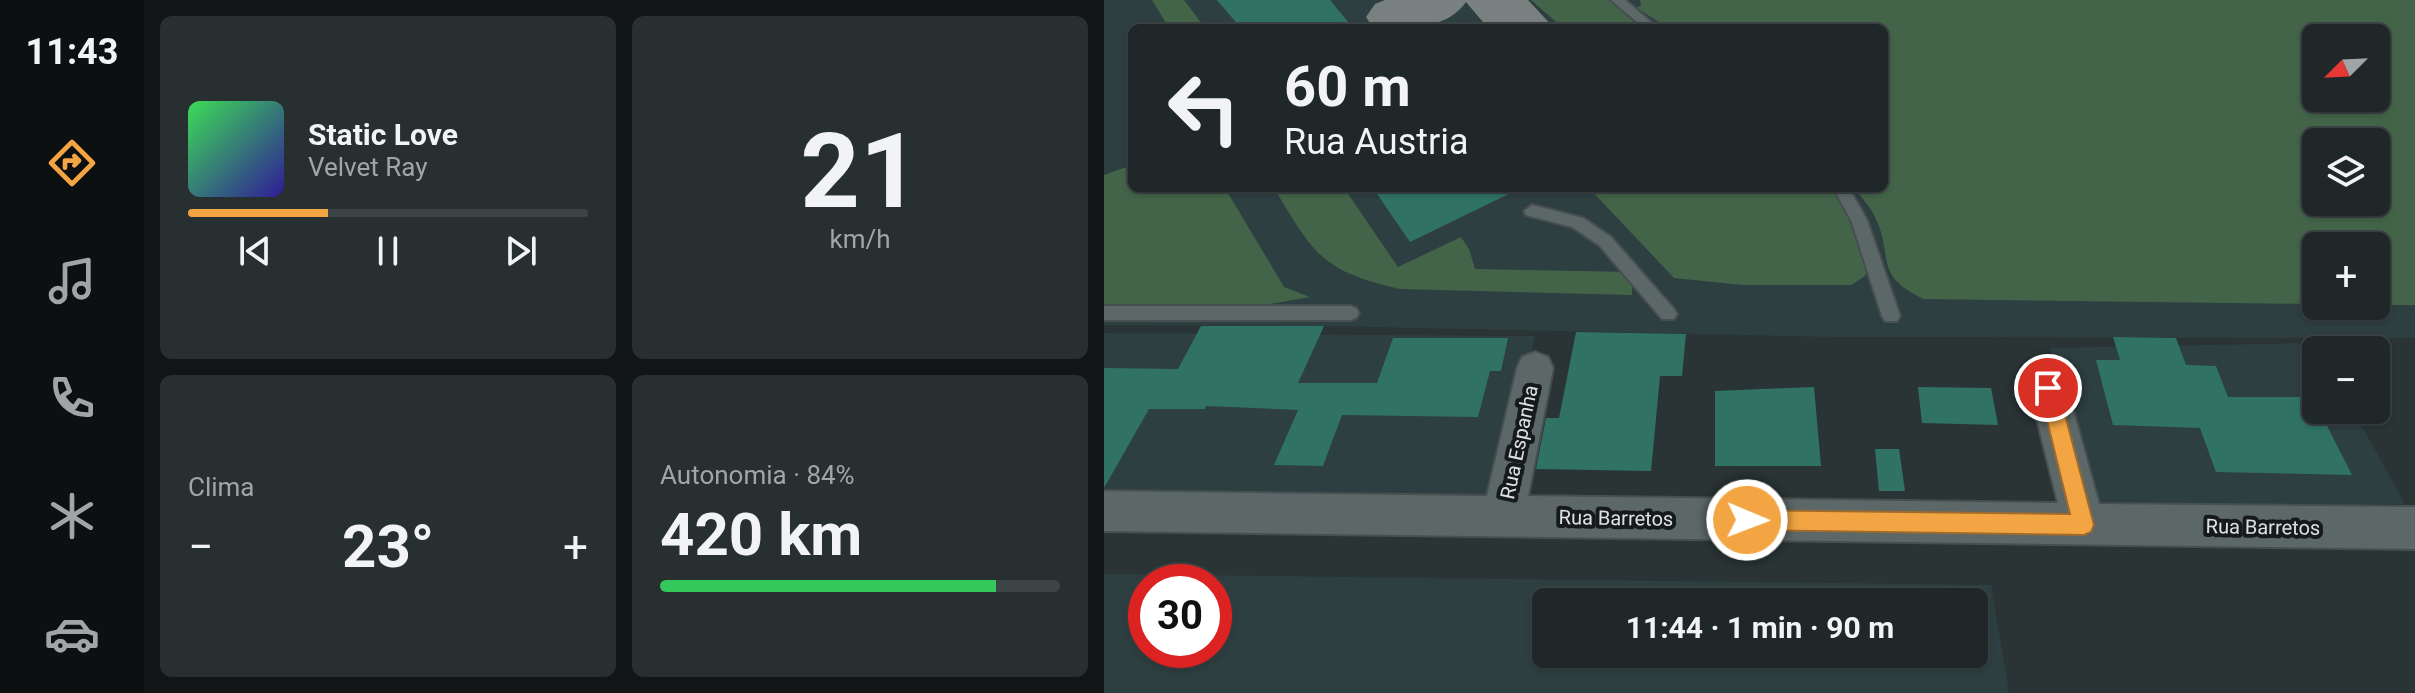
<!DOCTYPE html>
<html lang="pt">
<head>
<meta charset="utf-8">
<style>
  body { margin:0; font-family:Roboto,sans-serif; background:#282f30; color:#f1f3f6; height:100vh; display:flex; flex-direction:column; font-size:30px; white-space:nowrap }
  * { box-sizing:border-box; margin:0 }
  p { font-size:26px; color:#a2a5a8 }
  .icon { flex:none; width:44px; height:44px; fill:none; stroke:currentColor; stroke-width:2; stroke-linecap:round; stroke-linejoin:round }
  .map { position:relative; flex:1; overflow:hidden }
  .panel { display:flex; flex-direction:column; gap:16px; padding:16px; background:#121516; width:960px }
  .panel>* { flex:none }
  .banner { position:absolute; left:24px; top:24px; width:760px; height:168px; border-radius:12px; box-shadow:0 2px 6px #0004,0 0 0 2px #3d4445; background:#202728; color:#f1f3f6; overflow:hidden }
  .needle { width:52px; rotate:246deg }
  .fabs { position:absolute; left:1198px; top:24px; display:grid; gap:16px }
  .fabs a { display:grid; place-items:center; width:88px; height:88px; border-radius:12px; background:#202728; box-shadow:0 2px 6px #0004,0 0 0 2px #3d4445; font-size:40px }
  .speed { position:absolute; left:24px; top:564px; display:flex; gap:16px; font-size:40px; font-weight:700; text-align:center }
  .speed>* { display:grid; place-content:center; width:104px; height:104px; border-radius:50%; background:#202728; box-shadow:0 2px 6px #0004,0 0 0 2px #3d4445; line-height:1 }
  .speed .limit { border:12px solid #d22; background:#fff; color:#111 }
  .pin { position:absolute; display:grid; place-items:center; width:68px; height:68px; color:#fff; margin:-34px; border:4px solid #fff; border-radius:50%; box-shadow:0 2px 8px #0007 }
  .me { position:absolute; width:88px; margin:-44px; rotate:91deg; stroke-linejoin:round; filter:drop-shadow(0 0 6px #0008) }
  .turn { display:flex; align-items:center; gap:28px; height:168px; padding:0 24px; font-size:36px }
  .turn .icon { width:104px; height:104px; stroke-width:2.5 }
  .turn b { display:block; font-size:56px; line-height:68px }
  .big { font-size:60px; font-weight:700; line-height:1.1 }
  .panel .widget { flex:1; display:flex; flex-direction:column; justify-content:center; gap:12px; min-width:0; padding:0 28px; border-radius:12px; background:#282f30 }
  .panel .dial { align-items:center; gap:0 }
  .dial b { font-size:104px; line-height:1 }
  .song { display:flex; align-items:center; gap:24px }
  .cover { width:96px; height:96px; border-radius:12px; background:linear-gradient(135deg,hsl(130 70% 55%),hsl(250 70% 35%)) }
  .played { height:8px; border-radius:4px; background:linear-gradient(90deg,#f3a443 35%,#3d4445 35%) }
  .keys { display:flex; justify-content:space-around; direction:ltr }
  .heat { display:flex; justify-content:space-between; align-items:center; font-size:44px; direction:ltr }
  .charge { height:12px; border-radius:6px; background:linear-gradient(90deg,#34c759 84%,#3d4445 0) }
  .panel .tiles { flex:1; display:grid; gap:16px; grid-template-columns:repeat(2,1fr) }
  .trip { position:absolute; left:428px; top:588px; width:456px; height:80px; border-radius:12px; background:#202728; box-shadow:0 2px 6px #0004,0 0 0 2px #3d4445; font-weight:700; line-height:80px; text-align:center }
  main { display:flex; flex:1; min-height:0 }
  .dock { display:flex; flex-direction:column; width:144px; justify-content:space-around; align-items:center; background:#0d1010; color:#a2a5a8 }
  .dock .icon { width:56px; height:56px }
  .dock .current { color:#f3a443 }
  .dock b { font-size:36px; color:#f1f3f6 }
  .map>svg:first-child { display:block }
  .built { fill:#2e3f41; fill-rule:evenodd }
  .green { fill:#436449; fill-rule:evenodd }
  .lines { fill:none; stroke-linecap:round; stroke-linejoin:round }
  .taxiway { fill:#788080; fill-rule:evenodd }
  .building { fill:#307365 }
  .service-casing { stroke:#474f4f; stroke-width:4 }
  .minor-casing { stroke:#474f4f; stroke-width:4 }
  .service { fill:#5c6768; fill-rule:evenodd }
  .minor { fill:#5c6768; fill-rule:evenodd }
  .route { fill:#f3a443; stroke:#9e6b2c; stroke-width:2 }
  .labels { text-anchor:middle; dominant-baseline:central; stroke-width:8; stroke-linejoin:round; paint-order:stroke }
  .street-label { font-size:20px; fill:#dce2e2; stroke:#161a1b }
</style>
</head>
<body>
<main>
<nav class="dock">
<b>11:43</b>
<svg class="icon current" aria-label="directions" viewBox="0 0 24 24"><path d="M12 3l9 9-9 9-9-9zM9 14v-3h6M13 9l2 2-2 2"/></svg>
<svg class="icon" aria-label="music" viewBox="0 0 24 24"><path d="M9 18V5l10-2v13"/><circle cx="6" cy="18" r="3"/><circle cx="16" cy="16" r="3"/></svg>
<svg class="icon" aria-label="phone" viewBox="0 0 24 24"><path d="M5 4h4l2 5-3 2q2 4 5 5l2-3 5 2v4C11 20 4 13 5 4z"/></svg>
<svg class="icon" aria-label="climate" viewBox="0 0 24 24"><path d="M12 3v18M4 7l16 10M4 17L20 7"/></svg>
<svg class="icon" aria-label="car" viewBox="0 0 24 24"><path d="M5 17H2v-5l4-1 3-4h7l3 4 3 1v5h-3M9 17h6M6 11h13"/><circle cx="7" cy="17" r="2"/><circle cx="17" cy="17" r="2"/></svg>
</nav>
<section class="panel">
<div class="tiles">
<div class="widget">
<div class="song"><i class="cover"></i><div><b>Static Love</b><p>Velvet Ray</p></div></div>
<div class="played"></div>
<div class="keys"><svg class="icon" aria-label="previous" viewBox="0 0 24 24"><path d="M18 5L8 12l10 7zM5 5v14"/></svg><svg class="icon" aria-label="pause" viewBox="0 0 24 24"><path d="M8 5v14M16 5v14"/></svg><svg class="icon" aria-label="next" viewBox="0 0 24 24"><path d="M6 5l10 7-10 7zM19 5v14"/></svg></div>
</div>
<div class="widget dial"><b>21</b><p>km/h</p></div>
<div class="widget"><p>Clima</p>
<div class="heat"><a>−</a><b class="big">23°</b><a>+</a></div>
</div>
<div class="widget"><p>Autonomia · 84%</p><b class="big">420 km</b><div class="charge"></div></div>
</div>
</section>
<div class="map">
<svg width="1311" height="693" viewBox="0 0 1311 693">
  <rect width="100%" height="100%" fill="#2a3435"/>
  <path class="built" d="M0 0H1311V338L729 337 220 326 0 325ZM28 28H780V188H28ZM1212 38H1272V98H1212ZM1212 142H1272V202H1212ZM1212 246H1272V306H1212Z
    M0 333 431 336 390 503 0 494Z
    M1213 343 1217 350H1212V410H1249L1301 504 983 509 946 348Z
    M0 574 887 585 905 693H0ZM110 582V650H42V582ZM870 602V654H442V602Z"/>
  <path class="green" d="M48 0H80L101 28H65Z
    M427 0H513L548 28H459Z
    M536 0H1311V305H1272V246H1212V304L820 299C769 275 790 259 772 219 768 208 757 198 751 188H780V28H564L533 8 537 5ZM1272 38V98H1212V38ZM1272 142V202H1212V142Z
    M28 165V188H121L180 287 206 297 115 313H0V175Z
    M170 188H240L294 267 357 237 365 249 371 269 528 272V295L296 289C217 271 210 254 170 188Z
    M485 188H737L768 258 761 276 747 285H639L570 278Z"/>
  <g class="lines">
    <path class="taxiway" d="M281 0H424L450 28H384L362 2C342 31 301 28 269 28L262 17 271 4Z"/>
  </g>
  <path class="building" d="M113 0H226L249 28H137Z
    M269 188H417L306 242Z
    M97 326H220L194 383H273L289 338H404L397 371H386L374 417 238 415 219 466 170 465 194 410 102 406 101 409H45L0 488V368L74 369Z
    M472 332 582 334 578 376H556L547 471 432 469 442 418H455Z
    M1009 337 1072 338 1082 365 1112 366 1124 397H1209L1212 410H1215L1248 475 1112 472 1096 428 1009 425 992 360H1016Z
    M710 387 717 466H611V391Z
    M814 387 887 388 894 425 818 423Z
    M771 449H795L801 491H775Z"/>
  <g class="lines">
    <g class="service-casing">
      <path id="service" d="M507 0H521L554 28H540Z
        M729 188H745L763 220 796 316 793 321H781L778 316 747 220Z
        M428 205 479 218 507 237 570 309 573 314 570 319H558L495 245 468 227 422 215 420 211Z
        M0 306H246L252 308 255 313 252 318 246 320H0Z"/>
    </g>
    <g class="minor-casing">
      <path id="minor" d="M431 352 444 357 449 368 424 496 954 503 925 388 931 377 944 372 957 377 963 388 995 504 1311 507V549L0 531V491L383 496 413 368 418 357Z"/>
    </g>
    <use href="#service" class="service"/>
    <use href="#minor" class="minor"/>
  </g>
  <path class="route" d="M944 380 951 383 954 388 990 525 987 532 980 535 643 530 636 527 633 520 636 513 643 510 966 514 935 388 938 383Z"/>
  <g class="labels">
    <g class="street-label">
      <text transform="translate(415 442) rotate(-78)">Rua Espanha</text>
      <text transform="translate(512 518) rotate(1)">Rua Barretos</text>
      <text transform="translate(1159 527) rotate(1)">Rua Barretos</text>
    </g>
  </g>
</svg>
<div class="fabs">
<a><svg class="needle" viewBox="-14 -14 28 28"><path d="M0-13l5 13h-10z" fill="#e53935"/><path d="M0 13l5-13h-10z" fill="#a2a5a8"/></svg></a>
<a><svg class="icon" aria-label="layers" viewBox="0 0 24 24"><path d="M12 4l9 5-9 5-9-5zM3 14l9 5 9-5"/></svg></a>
<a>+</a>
<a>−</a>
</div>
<div class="speed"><div class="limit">30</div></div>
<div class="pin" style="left:944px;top:388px;background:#d93025"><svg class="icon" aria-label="arrive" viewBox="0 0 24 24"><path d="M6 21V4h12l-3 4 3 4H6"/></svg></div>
<svg class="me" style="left:643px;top:520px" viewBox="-20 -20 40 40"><circle r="17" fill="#f3a443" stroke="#fff" stroke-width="3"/><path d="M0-11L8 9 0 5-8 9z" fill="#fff"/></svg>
<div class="trip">11:44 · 1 min · 90 m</div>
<div class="banner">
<div class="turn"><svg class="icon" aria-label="left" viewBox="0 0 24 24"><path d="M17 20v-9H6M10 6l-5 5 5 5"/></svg><div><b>60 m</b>Rua Austria</div></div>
</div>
</div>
</main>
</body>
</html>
